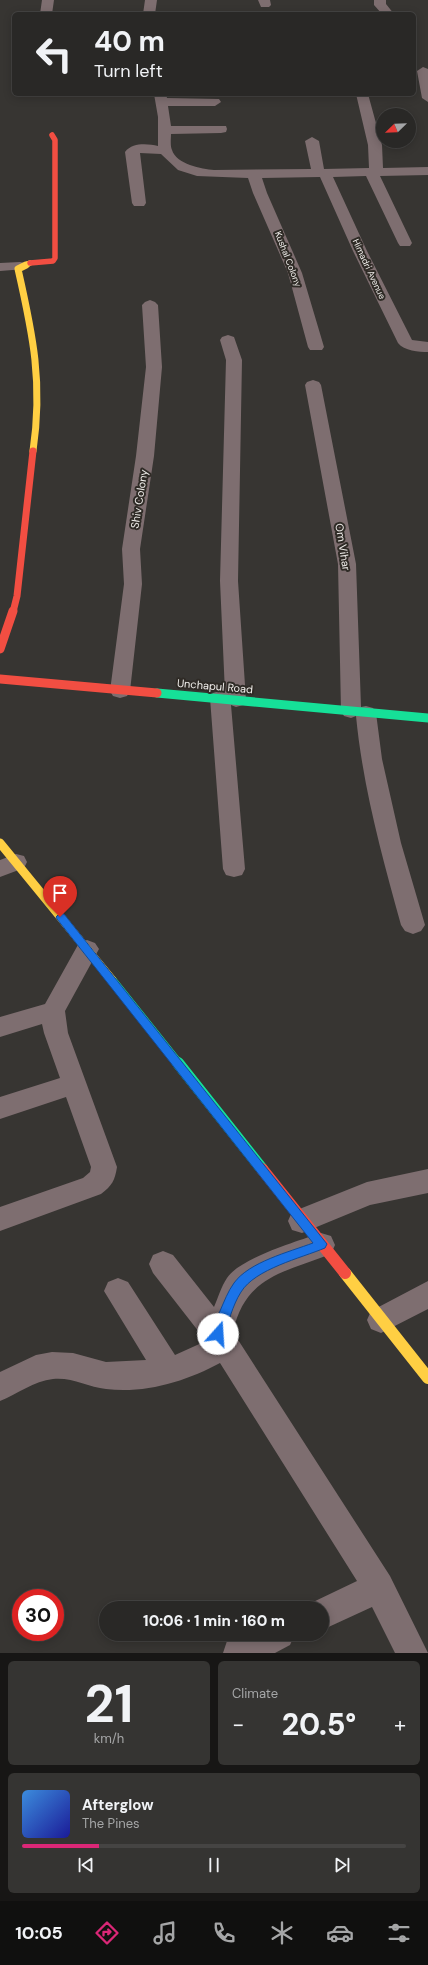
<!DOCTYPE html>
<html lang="en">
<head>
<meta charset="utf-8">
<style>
  body { margin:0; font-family:"DM Sans",sans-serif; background:#353432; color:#f1f3f6; height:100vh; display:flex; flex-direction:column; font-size:15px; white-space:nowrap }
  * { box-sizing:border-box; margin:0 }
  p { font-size:13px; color:#a5a6a7 }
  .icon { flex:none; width:22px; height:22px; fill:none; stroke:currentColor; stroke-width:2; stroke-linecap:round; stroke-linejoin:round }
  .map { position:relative; height:1653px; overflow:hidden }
  .drawer { display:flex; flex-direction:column; gap:8px; padding:8px; background:#171615; flex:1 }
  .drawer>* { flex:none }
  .banner { position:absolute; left:12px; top:12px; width:404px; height:84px; border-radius:6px; box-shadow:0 2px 10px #0003,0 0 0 1px #454443; background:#292826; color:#f1f3f6; overflow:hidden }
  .needle { width:26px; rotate:247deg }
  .fabs { position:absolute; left:376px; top:108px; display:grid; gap:8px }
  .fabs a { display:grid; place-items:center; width:40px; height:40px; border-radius:50%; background:#292826; box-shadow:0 2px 10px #0003,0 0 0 1px #454443; font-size:20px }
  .speed { position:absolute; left:12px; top:1589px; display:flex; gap:8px; font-size:20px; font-weight:700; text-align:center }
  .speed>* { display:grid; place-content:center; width:52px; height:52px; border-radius:50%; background:#292826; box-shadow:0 2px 10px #0003,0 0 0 1px #454443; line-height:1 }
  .speed .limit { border:6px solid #d22; background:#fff; color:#111 }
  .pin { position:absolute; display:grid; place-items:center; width:34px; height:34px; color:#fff; margin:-41px -17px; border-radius:50% 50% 50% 0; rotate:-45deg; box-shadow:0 0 4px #0007 }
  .pin .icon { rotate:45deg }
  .me { position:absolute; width:44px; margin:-22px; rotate:19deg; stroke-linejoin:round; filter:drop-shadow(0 0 3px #0008) }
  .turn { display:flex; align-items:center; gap:14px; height:84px; padding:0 16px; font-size:18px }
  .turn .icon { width:52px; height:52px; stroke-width:2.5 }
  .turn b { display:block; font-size:28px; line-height:34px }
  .big { font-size:30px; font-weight:800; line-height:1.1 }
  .drawer .card { flex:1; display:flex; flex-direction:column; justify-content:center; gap:6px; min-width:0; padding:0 14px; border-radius:6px; background:#353432 }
  .drawer .dial { align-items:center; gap:0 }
  .dial b { font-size:52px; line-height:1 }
  .song { display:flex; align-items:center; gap:12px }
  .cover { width:48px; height:48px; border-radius:6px; background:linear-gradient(135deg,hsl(210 70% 55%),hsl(240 70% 35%)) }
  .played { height:4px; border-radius:2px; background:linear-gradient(90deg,#db2777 20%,#454443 20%) }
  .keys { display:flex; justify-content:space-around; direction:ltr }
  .heat { display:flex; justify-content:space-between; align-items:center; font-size:22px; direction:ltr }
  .drawer .tiles { flex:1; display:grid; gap:8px; grid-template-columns:1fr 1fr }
  .card:last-child { grid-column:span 2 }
  .trip { position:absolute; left:99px; top:1601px; width:230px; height:40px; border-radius:20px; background:#292826; box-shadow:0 2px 10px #0003,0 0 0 1px #454443; font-weight:800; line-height:40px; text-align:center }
  .dock { display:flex; height:64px; justify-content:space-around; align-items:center; background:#10100f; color:#a5a6a7 }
  .dock .icon { width:28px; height:28px }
  .dock .selected { color:#db2777 }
  .dock b { font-size:18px; color:#f1f3f6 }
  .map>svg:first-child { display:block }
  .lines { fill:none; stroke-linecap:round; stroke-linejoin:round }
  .street { fill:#7e6e70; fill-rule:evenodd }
  .fast-far1 { stroke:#16e098; stroke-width:9 }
  .fast { stroke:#16e098; stroke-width:12 }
  .slow-far3 { stroke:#ffcf43; stroke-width:5.5 }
  .slow-far2 { stroke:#ffcf43; stroke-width:7 }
  .slow-far1 { stroke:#ffcf43; stroke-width:9 }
  .slow { stroke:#ffcf43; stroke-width:12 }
  .jam-far3 { stroke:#f24e42; stroke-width:5.5 }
  .jam-far2 { stroke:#f24e42; stroke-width:7 }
  .jam-far1 { stroke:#f24e42; stroke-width:9 }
  .jam { stroke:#f24e42; stroke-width:12 }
  .route { fill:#1a73e8; stroke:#114b97 }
  .labels { text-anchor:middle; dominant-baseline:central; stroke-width:4; stroke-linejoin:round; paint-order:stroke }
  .far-street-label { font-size:9px; fill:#f0eeeb; stroke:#2f2b26 }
  .street-label { font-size:11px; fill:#f0eeeb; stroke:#2f2b26 }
</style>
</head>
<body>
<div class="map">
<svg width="428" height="1653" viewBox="0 0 428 1653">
  <rect width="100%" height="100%" fill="#373532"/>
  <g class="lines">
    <path class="street" d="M42 0H54L52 14H40Z
      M145 0H157L155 14H143Z
      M258 0H270L271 5 269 7H261Z
      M374 0H386V4L394 14H382L374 5Z
      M423 67 428 69V102L422 98 417 71Z
      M154 94H166L167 98 219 99 221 102 215 106H168L171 126H226L227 129 226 132 221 133 171 134C171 138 170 146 172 150 176 164 202 169 214 170L311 169 305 141 312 137 319 141 324 169 369 168 368 145 356 94H368L382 145 383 168 428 167V175L380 176 412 243 410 246H400L398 243 366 176 333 177 367 251 412 340 428 342V352C419 352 404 351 398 343L353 251 320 177 262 178 267 193 302 273 324 347 322 350H310L308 347 288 273 253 193 248 178 197 176 178 170 161 154 140 153 146 203 144 206H134L132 203 125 152C133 142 148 144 158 146V117Z
      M20 262 25 263 27 266 25 269 0 271V263Z
      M150 300 155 302 158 305 162 367 154 456 140 549 142 584 130 691 127 696 120 698 113 696 110 691 124 584 122 549 136 456 146 367 142 305 145 302Z
      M228 335 234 337 242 360 238 581 246 700 243 705 236 707 231 705 245 869 242 875 234 877 226 875 223 869 210 698 213 693 220 691 225 693 220 581 226 360 220 340 222 337Z
      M313 380 319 382 321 385 356 564 361 707 366 706 373 708 376 713 382 759 401 843 425 925 421 931 413 934 405 931 401 925C382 856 363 788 356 716L351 718 344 716 341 711 338 564 305 385 307 382Z
      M16 854 24 856 27 862 24 868 0 877V860Z
      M87 940 95 943 99 949 65 1011 68 1033 117 1167C115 1180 112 1186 101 1194L0 1231V1207L83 1178 90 1172 91 1167 66 1097 0 1119V1097L60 1078 44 1033 42 1024 0 1037V1017L45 1004 79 943Z
      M428 1169V1193L370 1205 302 1233 292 1230 288 1221 292 1212 367 1182Z
      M321 1233 331 1236 335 1245 331 1254C285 1272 245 1276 233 1332L390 1576 428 1653H395L372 1607 322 1630V1608H308L311 1603 357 1581 220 1363C187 1381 145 1394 106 1389 88 1387 72 1377 53 1379 34 1381 17 1394 0 1401V1372L36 1355 52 1352 73 1353 106 1362 146 1360 104 1291 108 1282 118 1278 128 1282 175 1355 206 1341 153 1273 149 1264 153 1255 163 1251 173 1255 214 1307C218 1298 221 1287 227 1278 240 1258 298 1241 321 1233Z
      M428 1281V1309L381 1333 371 1329 367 1320 371 1311Z
      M243 1634H295L290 1645 275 1653H223L227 1641Z"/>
    <path class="fast-far1" d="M157 693 428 718
      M112 980 179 1064"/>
    <path class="fast" d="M178 1063 262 1169"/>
    <path class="slow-far3" d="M24 266 30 263"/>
    <path class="slow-far2" d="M26 265 18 269C33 335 43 383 33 451"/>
    <path class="slow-far1" d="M0 843 112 980"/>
    <path class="slow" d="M345 1273 428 1378"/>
    <path class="jam-far3" d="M30 263 53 261 55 258V140L52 135"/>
    <path class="jam-far2" d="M13 612 17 596 33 451"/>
    <path class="jam-far1" d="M0 649 13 611
      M0 679 157 693"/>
    <path class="jam" d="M262 1169 345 1273"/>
  </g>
  <path class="route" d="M60 913 64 914 327 1244 325 1248C301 1258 255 1269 241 1292 232 1306 229 1323 222 1337L218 1339 214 1337C210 1329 217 1319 220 1311 224 1302 228 1291 234 1283 249 1262 289 1252 313 1243L57 919 56 917Z"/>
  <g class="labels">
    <g class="far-street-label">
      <text transform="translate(288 259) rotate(69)">Kushal Colony</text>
      <text transform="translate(369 269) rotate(65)">Himadri Avenue</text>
    </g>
    <g class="street-label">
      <text transform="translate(139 499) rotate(-81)">Shiv Colony</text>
      <text transform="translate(343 547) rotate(81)">Om Vihar</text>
      <text transform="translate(215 686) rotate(5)">Unchapul Road</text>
    </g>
  </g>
</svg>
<div class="fabs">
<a><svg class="needle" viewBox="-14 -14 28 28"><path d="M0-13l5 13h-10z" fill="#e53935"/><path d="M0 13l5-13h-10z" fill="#a5a6a7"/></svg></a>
</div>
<div class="speed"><div class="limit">30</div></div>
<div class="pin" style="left:60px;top:917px;background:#d93025"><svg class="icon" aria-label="arrive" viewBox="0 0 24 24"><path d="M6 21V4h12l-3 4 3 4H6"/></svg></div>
<svg class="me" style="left:218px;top:1334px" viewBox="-20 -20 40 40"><circle r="19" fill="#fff"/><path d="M0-13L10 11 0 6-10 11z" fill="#1a73e8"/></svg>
<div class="trip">10:06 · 1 min · 160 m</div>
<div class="banner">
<div class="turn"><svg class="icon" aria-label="left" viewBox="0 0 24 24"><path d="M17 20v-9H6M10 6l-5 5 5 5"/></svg><div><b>40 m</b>Turn left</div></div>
</div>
</div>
<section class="drawer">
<div class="tiles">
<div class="card dial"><b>21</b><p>km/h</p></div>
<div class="card"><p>Climate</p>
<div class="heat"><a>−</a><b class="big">20.5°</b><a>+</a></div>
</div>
<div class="card">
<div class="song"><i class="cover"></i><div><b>Afterglow</b><p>The Pines</p></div></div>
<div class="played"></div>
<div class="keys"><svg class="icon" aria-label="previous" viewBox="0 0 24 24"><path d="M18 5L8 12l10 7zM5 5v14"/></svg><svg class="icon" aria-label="pause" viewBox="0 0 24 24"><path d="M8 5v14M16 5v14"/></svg><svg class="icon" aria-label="next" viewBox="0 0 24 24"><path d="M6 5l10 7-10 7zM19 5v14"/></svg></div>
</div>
</div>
</section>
<nav class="dock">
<b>10:05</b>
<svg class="icon selected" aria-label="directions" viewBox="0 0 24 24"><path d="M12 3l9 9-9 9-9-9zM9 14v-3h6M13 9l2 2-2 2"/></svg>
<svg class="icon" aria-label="music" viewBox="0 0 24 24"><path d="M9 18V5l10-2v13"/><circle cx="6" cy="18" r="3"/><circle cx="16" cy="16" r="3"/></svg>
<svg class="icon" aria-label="phone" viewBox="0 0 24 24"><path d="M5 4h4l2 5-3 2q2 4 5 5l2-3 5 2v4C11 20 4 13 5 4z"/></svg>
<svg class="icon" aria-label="climate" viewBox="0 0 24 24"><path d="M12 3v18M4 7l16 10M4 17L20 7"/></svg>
<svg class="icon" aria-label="car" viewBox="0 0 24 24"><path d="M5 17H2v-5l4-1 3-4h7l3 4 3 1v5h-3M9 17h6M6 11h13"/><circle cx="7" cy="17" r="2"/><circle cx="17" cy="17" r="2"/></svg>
<svg class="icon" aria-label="filters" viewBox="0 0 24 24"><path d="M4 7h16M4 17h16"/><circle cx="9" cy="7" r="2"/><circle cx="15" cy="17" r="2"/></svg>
</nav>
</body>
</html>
